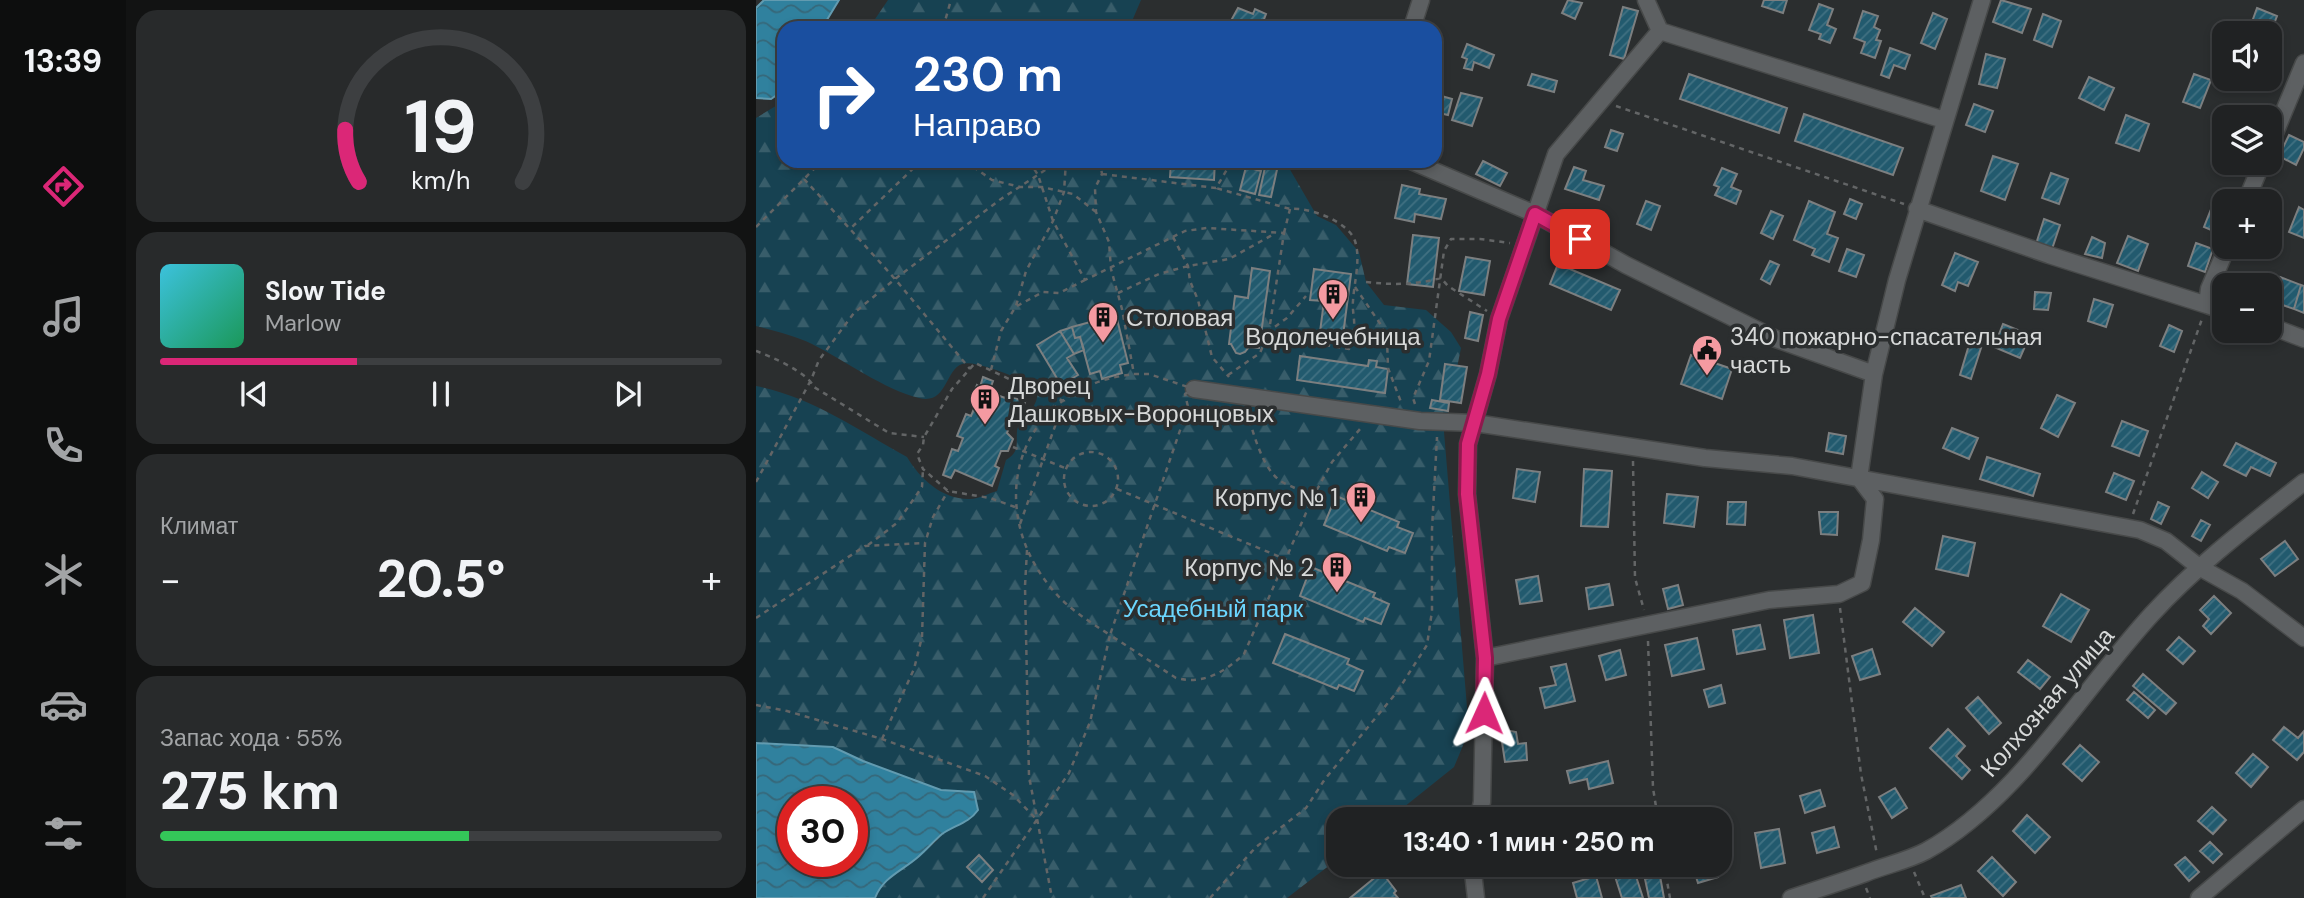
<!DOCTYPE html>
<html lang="ru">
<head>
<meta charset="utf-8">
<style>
  body { margin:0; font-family:"DM Sans",sans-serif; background:#282a2b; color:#f1f3f6; height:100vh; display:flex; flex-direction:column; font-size:26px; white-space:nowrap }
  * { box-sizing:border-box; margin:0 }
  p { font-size:23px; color:#a2a4a6 }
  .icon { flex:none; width:38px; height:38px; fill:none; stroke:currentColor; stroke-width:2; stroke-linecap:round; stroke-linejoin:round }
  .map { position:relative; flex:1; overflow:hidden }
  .side { display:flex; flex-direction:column; gap:10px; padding:10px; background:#121313; width:630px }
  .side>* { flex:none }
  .top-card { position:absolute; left:21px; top:21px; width:665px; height:147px; border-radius:21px; box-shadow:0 4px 10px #0003,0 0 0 2px #3d3f41; background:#1a4fa0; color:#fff; overflow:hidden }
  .controls { position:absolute; left:1456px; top:21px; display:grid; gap:14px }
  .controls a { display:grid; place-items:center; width:70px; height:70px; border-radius:14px; background:#202223; box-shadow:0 4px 10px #0003,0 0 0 2px #3d3f41; font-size:35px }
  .speed { position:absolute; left:21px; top:786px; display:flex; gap:14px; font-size:35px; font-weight:700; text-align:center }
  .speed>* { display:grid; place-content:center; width:91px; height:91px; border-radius:50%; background:#202223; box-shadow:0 4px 10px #0003,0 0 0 2px #3d3f41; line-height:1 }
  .speed .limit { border:10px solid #d22; background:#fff; color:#111 }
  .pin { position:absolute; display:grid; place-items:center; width:60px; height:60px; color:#fff; margin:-30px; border-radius:14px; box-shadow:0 4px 10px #0006 }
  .me { position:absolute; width:77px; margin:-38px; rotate:1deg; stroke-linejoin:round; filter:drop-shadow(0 0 5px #0008) }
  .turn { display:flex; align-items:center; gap:24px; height:147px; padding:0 21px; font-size:32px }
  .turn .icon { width:91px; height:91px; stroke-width:2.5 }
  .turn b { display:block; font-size:49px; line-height:60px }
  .big { font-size:52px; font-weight:700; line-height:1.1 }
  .side .tile { flex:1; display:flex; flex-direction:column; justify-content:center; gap:10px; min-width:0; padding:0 24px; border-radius:21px; background:#282a2b }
  .side .dial { align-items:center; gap:0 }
  .dial svg { height:182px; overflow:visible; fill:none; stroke:#3d3f41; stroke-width:7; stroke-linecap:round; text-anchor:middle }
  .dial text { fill:#f1f3f6; stroke:none }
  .song { display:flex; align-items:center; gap:21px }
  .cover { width:84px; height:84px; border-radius:10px; background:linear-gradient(135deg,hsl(190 70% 55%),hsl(150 70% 35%)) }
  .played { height:7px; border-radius:4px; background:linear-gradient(90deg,#db2777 35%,#3d3f41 35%) }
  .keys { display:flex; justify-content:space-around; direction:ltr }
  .heat { display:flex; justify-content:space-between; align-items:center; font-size:38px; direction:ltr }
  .charge { height:10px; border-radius:5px; background:linear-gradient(90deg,#34c759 55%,#3d3f41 0) }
  .trip { position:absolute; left:570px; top:807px; width:406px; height:70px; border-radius:21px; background:#202223; box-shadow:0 4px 10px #0003,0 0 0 2px #3d3f41; font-weight:700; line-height:70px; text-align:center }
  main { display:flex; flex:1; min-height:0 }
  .tab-bar { display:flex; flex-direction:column; width:126px; justify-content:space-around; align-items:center; background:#0d0e0e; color:#a2a4a6 }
  .tab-bar .icon { width:49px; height:49px }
  .tab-bar .current { color:#db2777 }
  .tab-bar b { font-size:32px; color:#f1f3f6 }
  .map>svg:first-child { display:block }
  .forest { fill:url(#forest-firs) }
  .water { fill:url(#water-waves); stroke:#629bb0; stroke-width:2; fill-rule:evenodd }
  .building { fill:url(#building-hatch); stroke:#7c7f80; stroke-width:2 }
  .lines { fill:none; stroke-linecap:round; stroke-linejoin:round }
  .minor-casing { stroke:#474949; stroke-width:19 }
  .path { stroke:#636566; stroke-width:2.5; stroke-dasharray:5 5; stroke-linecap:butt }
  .minor { stroke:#5d6062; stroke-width:16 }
  .route-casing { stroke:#8e194d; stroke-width:18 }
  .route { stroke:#db2777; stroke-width:12 }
  .labels { text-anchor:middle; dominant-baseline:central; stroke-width:7; stroke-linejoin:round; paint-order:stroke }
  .poi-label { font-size:24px; fill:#d7d9d9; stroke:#2b2e2f; text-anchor:start }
  .park-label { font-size:24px; fill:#6bd6fe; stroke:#2b2e2f }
  .street-label { font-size:24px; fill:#d7d9d9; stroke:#2b2e2f }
</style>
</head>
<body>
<main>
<nav class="tab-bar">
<b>13:39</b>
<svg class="icon current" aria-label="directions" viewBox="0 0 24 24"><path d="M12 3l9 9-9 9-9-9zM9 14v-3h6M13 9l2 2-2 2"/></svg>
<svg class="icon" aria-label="music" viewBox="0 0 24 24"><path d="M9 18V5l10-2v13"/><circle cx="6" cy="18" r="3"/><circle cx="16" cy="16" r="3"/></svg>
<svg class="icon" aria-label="phone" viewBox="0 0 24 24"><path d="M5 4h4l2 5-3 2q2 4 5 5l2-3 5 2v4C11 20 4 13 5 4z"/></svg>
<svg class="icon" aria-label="climate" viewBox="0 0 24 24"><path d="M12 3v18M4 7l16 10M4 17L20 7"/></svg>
<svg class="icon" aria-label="car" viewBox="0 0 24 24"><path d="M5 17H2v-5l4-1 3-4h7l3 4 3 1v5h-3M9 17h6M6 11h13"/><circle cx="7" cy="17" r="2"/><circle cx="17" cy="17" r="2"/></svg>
<svg class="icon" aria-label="filters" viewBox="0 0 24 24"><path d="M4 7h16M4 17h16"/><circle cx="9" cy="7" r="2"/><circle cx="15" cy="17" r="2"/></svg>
</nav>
<section class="side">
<div class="tile dial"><svg viewBox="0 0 100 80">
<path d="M14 69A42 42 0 1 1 86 69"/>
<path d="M14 69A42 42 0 0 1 8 46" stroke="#db2777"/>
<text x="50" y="56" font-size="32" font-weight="700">19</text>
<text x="50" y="72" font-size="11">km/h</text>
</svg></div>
<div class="tile">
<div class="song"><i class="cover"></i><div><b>Slow Tide</b><p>Marlow</p></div></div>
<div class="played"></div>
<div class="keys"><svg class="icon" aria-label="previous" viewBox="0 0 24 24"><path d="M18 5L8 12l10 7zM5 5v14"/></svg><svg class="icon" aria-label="pause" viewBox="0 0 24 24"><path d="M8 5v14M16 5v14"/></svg><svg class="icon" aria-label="next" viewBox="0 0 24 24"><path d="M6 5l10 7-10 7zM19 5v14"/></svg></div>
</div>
<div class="tile"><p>Климат</p>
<div class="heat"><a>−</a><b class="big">20.5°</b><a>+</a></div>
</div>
<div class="tile"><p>Запас хода · 55%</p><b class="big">275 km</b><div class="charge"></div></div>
</section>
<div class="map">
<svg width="1548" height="898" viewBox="0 0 1548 898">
  <defs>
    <pattern id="forest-firs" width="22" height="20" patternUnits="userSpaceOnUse" patternTransform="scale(1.75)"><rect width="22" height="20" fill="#174252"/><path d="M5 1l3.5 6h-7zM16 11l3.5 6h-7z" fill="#385d6a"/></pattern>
    <pattern id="water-waves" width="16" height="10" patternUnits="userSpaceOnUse" patternTransform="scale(1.75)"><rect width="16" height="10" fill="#30819e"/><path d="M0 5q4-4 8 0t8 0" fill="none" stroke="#366779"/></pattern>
    <pattern id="building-hatch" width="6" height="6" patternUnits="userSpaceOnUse" patternTransform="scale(1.75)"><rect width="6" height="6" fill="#225a6e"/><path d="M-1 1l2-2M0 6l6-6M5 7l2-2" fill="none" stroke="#417182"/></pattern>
  </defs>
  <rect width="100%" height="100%" fill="#2b2e2f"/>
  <path class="forest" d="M132 0H385L373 28H113Z
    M28 101V161H529L561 216 580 225 603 252 610 282 628 305 670 310 695 332 705 348 688 432 713 731 698 767 633 819H583V858L531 898H119C129 868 168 859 187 834 196 821 203 804 211 790L201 792 185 790 107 761 77 747 0 743V386C56 397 102 430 151 457 164 479 187 500 214 499 223 499 233 493 241 491L250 460C264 452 260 444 261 431 264 415 283 412 282 387 268 381 220 359 206 364 189 370 191 405 163 398 129 390 88 360 56 344 39 336 19 331 0 326V118Z"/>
  <path class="water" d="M8 0H83L66 28H28V90L15 99 0 98V8Z
    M0 743 77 747 107 761 185 790 218 792 222 810C213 823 199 825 186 834 178 841 170 850 162 857 146 871 127 877 119 898H0ZM37 802H96V861H37Z"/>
  <path class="building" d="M812 0 826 3 819 19 806 13Z
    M1008 0H1031L1027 13 1006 6Z
    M1245 0 1275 9 1266 33 1237 22Z
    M1063 4 1077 9 1071 25 1080 29 1074 43 1063 39 1065 34 1053 30Z
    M867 7 882 11 868 59 854 55Z
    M482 8 497 14 499 9 510 14 505 27 508 28H471Z
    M1501 8 1521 16 1514 34 1492 33Z
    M1107 11 1122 16 1118 27 1124 30 1120 40 1125 41 1119 58 1105 53 1109 42 1098 38Z
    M1177 13 1191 19 1179 49 1165 43Z
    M1287 14 1305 21 1296 47 1278 40Z
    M711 44 738 55 733 68 718 62 716 70 708 68 711 59 706 57Z
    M1134 48 1154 55 1149 69 1138 65 1133 78 1125 75Z
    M1230 54 1249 59 1241 88 1223 84Z
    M776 74 801 81 798 92 772 85Z
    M933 74 1031 108 1023 133 924 99Z
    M1438 74 1455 80 1444 108 1427 102Z
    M1333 77 1358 88 1348 110 1323 98Z
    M705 93 726 98 716 126 696 120Z
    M682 95 696 99 692 115 679 112Z
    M1218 104 1237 111 1229 132 1210 125Z
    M1048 114 1147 148 1137 175 1039 141Z
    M1370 115 1393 124 1383 151 1360 143Z
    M855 130 867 134 861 151 849 147Z
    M1533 135 1548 142V148L1540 165 1523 156Z
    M1237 156 1262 164 1249 200 1225 191Z
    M415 161H459L458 180 414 177Z
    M727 161 751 173 744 186 720 174Z
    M510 163 522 165 515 197 503 195Z
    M1476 163H1494L1489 176 1473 171Z
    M490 167 505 171 499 194 484 190Z
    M818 167 830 171 827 180 848 186 843 200 809 189Z
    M966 168 981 174 975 187 985 191 980 204 959 195 963 187 958 185Z
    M1295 173 1312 179 1303 204 1286 198Z
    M646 185 664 189 663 194 690 199 685 219 659 214 658 222 639 218Z
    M1461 194 1475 200 1468 201V217L1462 233 1448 227Z
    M1094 199 1106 204 1100 219 1088 214Z
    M890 201 904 206 895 230 881 224Z
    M1053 201 1079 212 1071 234 1082 238 1073 262 1056 255 1059 249 1038 240Z
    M1543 207 1548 210V238L1533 232Z
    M1015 211 1027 216 1017 239 1005 233Z
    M1288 219 1304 225 1296 249 1280 244Z
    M657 235 683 238 677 287 651 284Z
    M1372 236 1392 244 1382 271 1361 263Z
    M1336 237 1349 243 1346 258 1329 254Z
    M1440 243 1457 249 1449 272 1432 266Z
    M1091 249 1108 255 1100 277 1083 271Z
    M1199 253 1222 262 1212 286 1202 282 1199 291 1186 285Z
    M710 257 734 261 728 295 703 291Z
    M1014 261 1023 265 1014 284 1005 279Z
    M802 264 864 290 855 310 794 284Z
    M496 268 514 271 503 348 493 347 489 352 484 354 480 353 475 344H473L479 296 492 298Z
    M558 269 595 274 586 343 563 340 568 301 554 300Z
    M1524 277 1545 285 1538 309 1515 301Z
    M1545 285 1548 286V313L1538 309Z
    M1279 292 1295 293 1292 310 1278 309Z
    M1338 299 1357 305 1350 327 1332 321Z
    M714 312 727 315 722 341 709 338Z
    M360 315 372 363 364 365 366 373 346 379 344 371 334 374 324 337 319 338 316 327Z
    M1247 324 1274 335 1264 358 1238 347Z
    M1413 325 1426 331 1418 352 1404 346Z
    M316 327 319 338 324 337 328 350 318 354 304 331Z
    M304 331 318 354 311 358 322 375 305 385 281 345Z
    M1213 345 1225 348 1215 379 1204 375Z
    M935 355 976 369 966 399 925 384Z
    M544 356 612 366 613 360 621 361 620 367 632 369 629 393 541 380Z
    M689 364 711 367 705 403 684 400Z
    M227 377 237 381 233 392 249 398 251 395 269 402 262 420 257 418 251 433 257 439 252 451H245L239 466 243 468 236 486 199 470 195 478 187 475 196 449 202 451 207 438 201 436 210 414 215 416 221 401 215 399 221 385 224 387Z
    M1301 395 1319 403 1302 437 1285 428Z
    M676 400 693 403 692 411 674 408Z
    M1366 421 1392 431 1383 456 1356 446Z
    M1196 428 1222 438 1213 459 1187 448Z
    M1073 433 1090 436 1087 454 1070 451Z
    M1480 443 1520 463 1514 476 1495 467 1490 476 1468 465Z
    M1231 457 1284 474 1277 496 1224 479Z
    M761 469 784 472 779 502 757 498Z
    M828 469 856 471 852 527 825 526Z
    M1446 472 1462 482 1452 498 1436 488Z
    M1358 473 1378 481 1370 500 1350 492Z
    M911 494 942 497 938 527 908 523Z
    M580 496 643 522 641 527 657 533 649 553 633 547 631 551 568 525Z
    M972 502H990L989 525 971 524Z
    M1402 502 1413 507 1405 524 1395 519Z
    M1063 512H1082L1081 535 1065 534Z
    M1445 520 1454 525 1445 541 1436 536Z
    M1187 536 1219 543 1212 576 1180 569Z
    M1529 541 1542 559 1519 576 1505 559Z
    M555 567 619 593 617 597 633 604 625 624 609 618 607 622 544 596Z
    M782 576 786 601 764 604 760 580Z
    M853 584 857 605 833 609 830 588Z
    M922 585 927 605 912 609 907 589Z
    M1305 594 1333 610 1315 642 1287 626Z
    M1458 596 1475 613 1455 634 1447 626 1453 619 1444 610Z
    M1159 608 1188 632 1176 646 1147 622Z
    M1057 615 1063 653 1034 658 1028 620Z
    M1004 625 1009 649 981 654 977 630Z
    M529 634 593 659 591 664 607 671 598 691 583 685 581 689 517 663Z
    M1423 637 1439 651 1427 664 1411 650Z
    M941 638 948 669 916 676 909 645Z
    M1116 649 1124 674 1104 680 1096 656Z
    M864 650 870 675 850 680 843 656Z
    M1272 660 1294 677 1284 689 1262 672Z
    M810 664 819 701 789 708 784 688 800 685 795 667Z
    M1387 674 1420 703 1410 714 1377 686Z
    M965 685 969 703 953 707 948 690Z
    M1378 692 1399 710 1392 718 1371 700Z
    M1222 697 1245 723 1233 734 1210 708Z
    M1528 727 1542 738 1548 731V752L1541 760 1517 740Z
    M744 729 760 732 762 744 770 743 771 760 749 762Z
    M1192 729 1209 746 1200 756 1214 770 1206 779 1174 748Z
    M1324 745 1343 762 1326 781 1307 764Z
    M1497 754 1512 767 1495 787 1480 773Z
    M852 761 857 783 833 789 831 779 814 783 811 771Z
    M1139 788 1151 808 1136 818 1123 797Z
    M1064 790 1069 806 1049 813 1044 796Z
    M1456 807 1470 820 1457 834 1442 821Z
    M682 810H698L697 819H683Z
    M953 810 955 819H934L933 815Z
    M1271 815 1294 837 1279 853 1257 831Z
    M1078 827 1083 847 1061 853 1056 833Z
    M1023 829 1029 863 1005 868 999 833Z
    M1454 842 1466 854 1457 863 1444 851Z
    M223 855 237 870 226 882 211 867Z
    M1236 857 1260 882 1247 896 1222 871Z
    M1429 857 1443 872 1433 881 1419 865Z
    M863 864H876L887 898H866L856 867Z
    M936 864H958L962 877 942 883Z
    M633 866 638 873 631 879 640 891 638 893 642 898H594Z
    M840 876 846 898H821L817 883Z
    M904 876 908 898H893L889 879Z
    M1205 885 1210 898H1176L1175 896Z"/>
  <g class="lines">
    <g class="minor-casing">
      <path id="minor" d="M890 0 904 31 1188 120
        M656 28 665 0
        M1514 145 1548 63
        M655 161 779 214 870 265 1020 339 1118 374
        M1490 201 1506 163
        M1161 209 1293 255 1451 305
        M1468 311 1451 305 1453 289 1471 247
        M1514 326 1548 339
        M438 389 664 421 719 423 949 458 1036 466 1384 530 1410 541 1443 567 1486 591 1548 638
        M729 658 1013 600 1083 594 1106 583 1115 540 1119 499 1103 478 1118 374 1141 280 1226 0
        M722 819 726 802 729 658 711 494 712 444 732 374 743 319 800 154 904 31
        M716 864 720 898
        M1035 898C1060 890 1085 882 1110 873 1130 865 1151 861 1170 851 1262 800 1326 690 1396 614 1441 565 1495 524 1548 482
        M1443 898 1548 809"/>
    </g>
    <path class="path" d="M187 28 195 0
      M860 106 1148 204
      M165 161 94 229 139 279 214 369
      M209 161 236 180 264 187H286L317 194 340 212
      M273 161 282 175 297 221 329 280 429 231 451 228 528 233 513 331 564 344 593 349C594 343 598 335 598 328 599 319 596 310 597 301 598 283 605 259 599 241 592 221 553 207 534 209L460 188
      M344 161 346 174 339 188 340 212 353 242 355 269 366 309 378 374
      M346 174 460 188 476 161
      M48 179 94 229
      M0 227 66 161
      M528 233 534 209
      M417 237 432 266 434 281 442 300 456 357 473 377
      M610 282C637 285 659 285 685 278L692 286 731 311
      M599 287 625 325 631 339 632 368 645 402
      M362 293 403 274 432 266 473 259 518 234
      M261 306 287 292 303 293 329 280
      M0 351C16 357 51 372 58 387L133 433 168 437
      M235 370 245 331 260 306 270 271 297 221 308 192 310 161
      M378 374H393L438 389 429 394 432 407 354 635C331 620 308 606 292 584 238 516 252 418 337 384 350 378 365 376 378 374Z
      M472 375 504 353 513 331 531 318 550 296
      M659 404 657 398 673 361 688 251 695 239H724L754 243
      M490 411C498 432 506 472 528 483 538 488 547 491 557 497
      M257 447 309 468
      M308 479a27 27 0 1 1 54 0a27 27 0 1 1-54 0Z
      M877 461 879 578 888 610
      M0 482 55 380 63 360 98 313 139 279 245 199 303 161
      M361 489 529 559
      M259 507 234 498 192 491 167 469 161 454 167 445 168 437 196 389 219 363 281 392 308 401 264 524
      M1377 514 1446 319
      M112 545 141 523 166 487 167 469
      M271 550 269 586 273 776 296 898
      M1084 608 1105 774 1121 854
      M0 618 109 546 169 543
      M892 641 897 788 902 819
      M0 705 31 711 126 739 229 776 257 795 281 820
      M126 739 158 669 166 637 169 543 177 517 192 491
      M908 864 914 898
      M1158 872 1169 898
      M1110 888 1114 898
      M227 898 313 773 334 722 354 635 420 678C447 685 469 672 488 654L557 497 576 462 604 429
      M454 898 500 847 550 808 569 779 641 692 671 645 676 611V529L681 437"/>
    <use href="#minor" class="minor"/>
  </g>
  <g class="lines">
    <g class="route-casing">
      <path id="route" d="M728 713 729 658 711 494 712 444 732 374 743 319 779 214 824 239"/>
    </g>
    <use href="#route" class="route"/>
  </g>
  <defs>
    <g id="building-pin" transform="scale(1.575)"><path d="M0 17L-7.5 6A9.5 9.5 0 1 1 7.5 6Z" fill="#f49aa1" stroke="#2b2e2f"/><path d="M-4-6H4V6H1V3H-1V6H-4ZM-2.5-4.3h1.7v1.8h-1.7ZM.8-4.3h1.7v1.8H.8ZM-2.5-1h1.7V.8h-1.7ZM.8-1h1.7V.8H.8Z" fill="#111"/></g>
    <g id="civic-pin" transform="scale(1.575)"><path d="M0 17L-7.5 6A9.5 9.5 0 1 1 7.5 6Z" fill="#f49aa1" stroke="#2b2e2f"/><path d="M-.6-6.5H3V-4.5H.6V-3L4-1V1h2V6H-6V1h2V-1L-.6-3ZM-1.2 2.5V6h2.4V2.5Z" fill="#111"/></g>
  </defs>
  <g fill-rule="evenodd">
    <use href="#building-pin" x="577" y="294"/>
    <use href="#building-pin" x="347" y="317"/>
    <use href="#civic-pin" x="951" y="350"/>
    <use href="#building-pin" x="229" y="399"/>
    <use href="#building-pin" x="605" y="497"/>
    <use href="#building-pin" x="581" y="567"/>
  </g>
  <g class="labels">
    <g class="poi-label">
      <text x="370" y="317">Столовая</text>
      <text x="577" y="336" text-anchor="middle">Водолечебница</text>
      <text x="974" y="336">340 пожарно-спасательная<tspan x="974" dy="28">часть</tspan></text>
      <text x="252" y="385">Дворец<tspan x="252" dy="28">Дашковых-Воронцовых</tspan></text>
      <text x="582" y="497" text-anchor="end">Корпус № 1</text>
      <text x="558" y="567" text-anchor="end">Корпус № 2</text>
    </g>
    <g class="park-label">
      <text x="457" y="608">Усадебный парк</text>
    </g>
    <g class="street-label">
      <text transform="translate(1291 702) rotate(-49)">Колхозная улица</text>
    </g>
  </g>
</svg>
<div class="controls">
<a><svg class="icon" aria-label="sound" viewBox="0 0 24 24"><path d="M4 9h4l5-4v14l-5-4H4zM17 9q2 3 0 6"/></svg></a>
<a><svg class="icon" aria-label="layers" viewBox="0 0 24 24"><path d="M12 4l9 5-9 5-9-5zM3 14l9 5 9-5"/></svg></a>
<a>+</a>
<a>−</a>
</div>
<div class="speed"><div class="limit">30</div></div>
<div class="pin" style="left:824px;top:239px;background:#d93025"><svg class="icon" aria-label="arrive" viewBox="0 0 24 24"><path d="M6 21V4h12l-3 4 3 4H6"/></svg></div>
<svg class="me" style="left:728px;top:713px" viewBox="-20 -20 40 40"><path d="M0-17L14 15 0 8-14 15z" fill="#db2777" stroke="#fff" stroke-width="4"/></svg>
<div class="trip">13:40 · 1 мин · 250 m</div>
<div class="top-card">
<div class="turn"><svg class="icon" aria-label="right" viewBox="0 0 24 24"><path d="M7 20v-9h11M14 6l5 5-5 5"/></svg><div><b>230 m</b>Направо</div></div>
</div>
</div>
</main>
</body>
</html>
